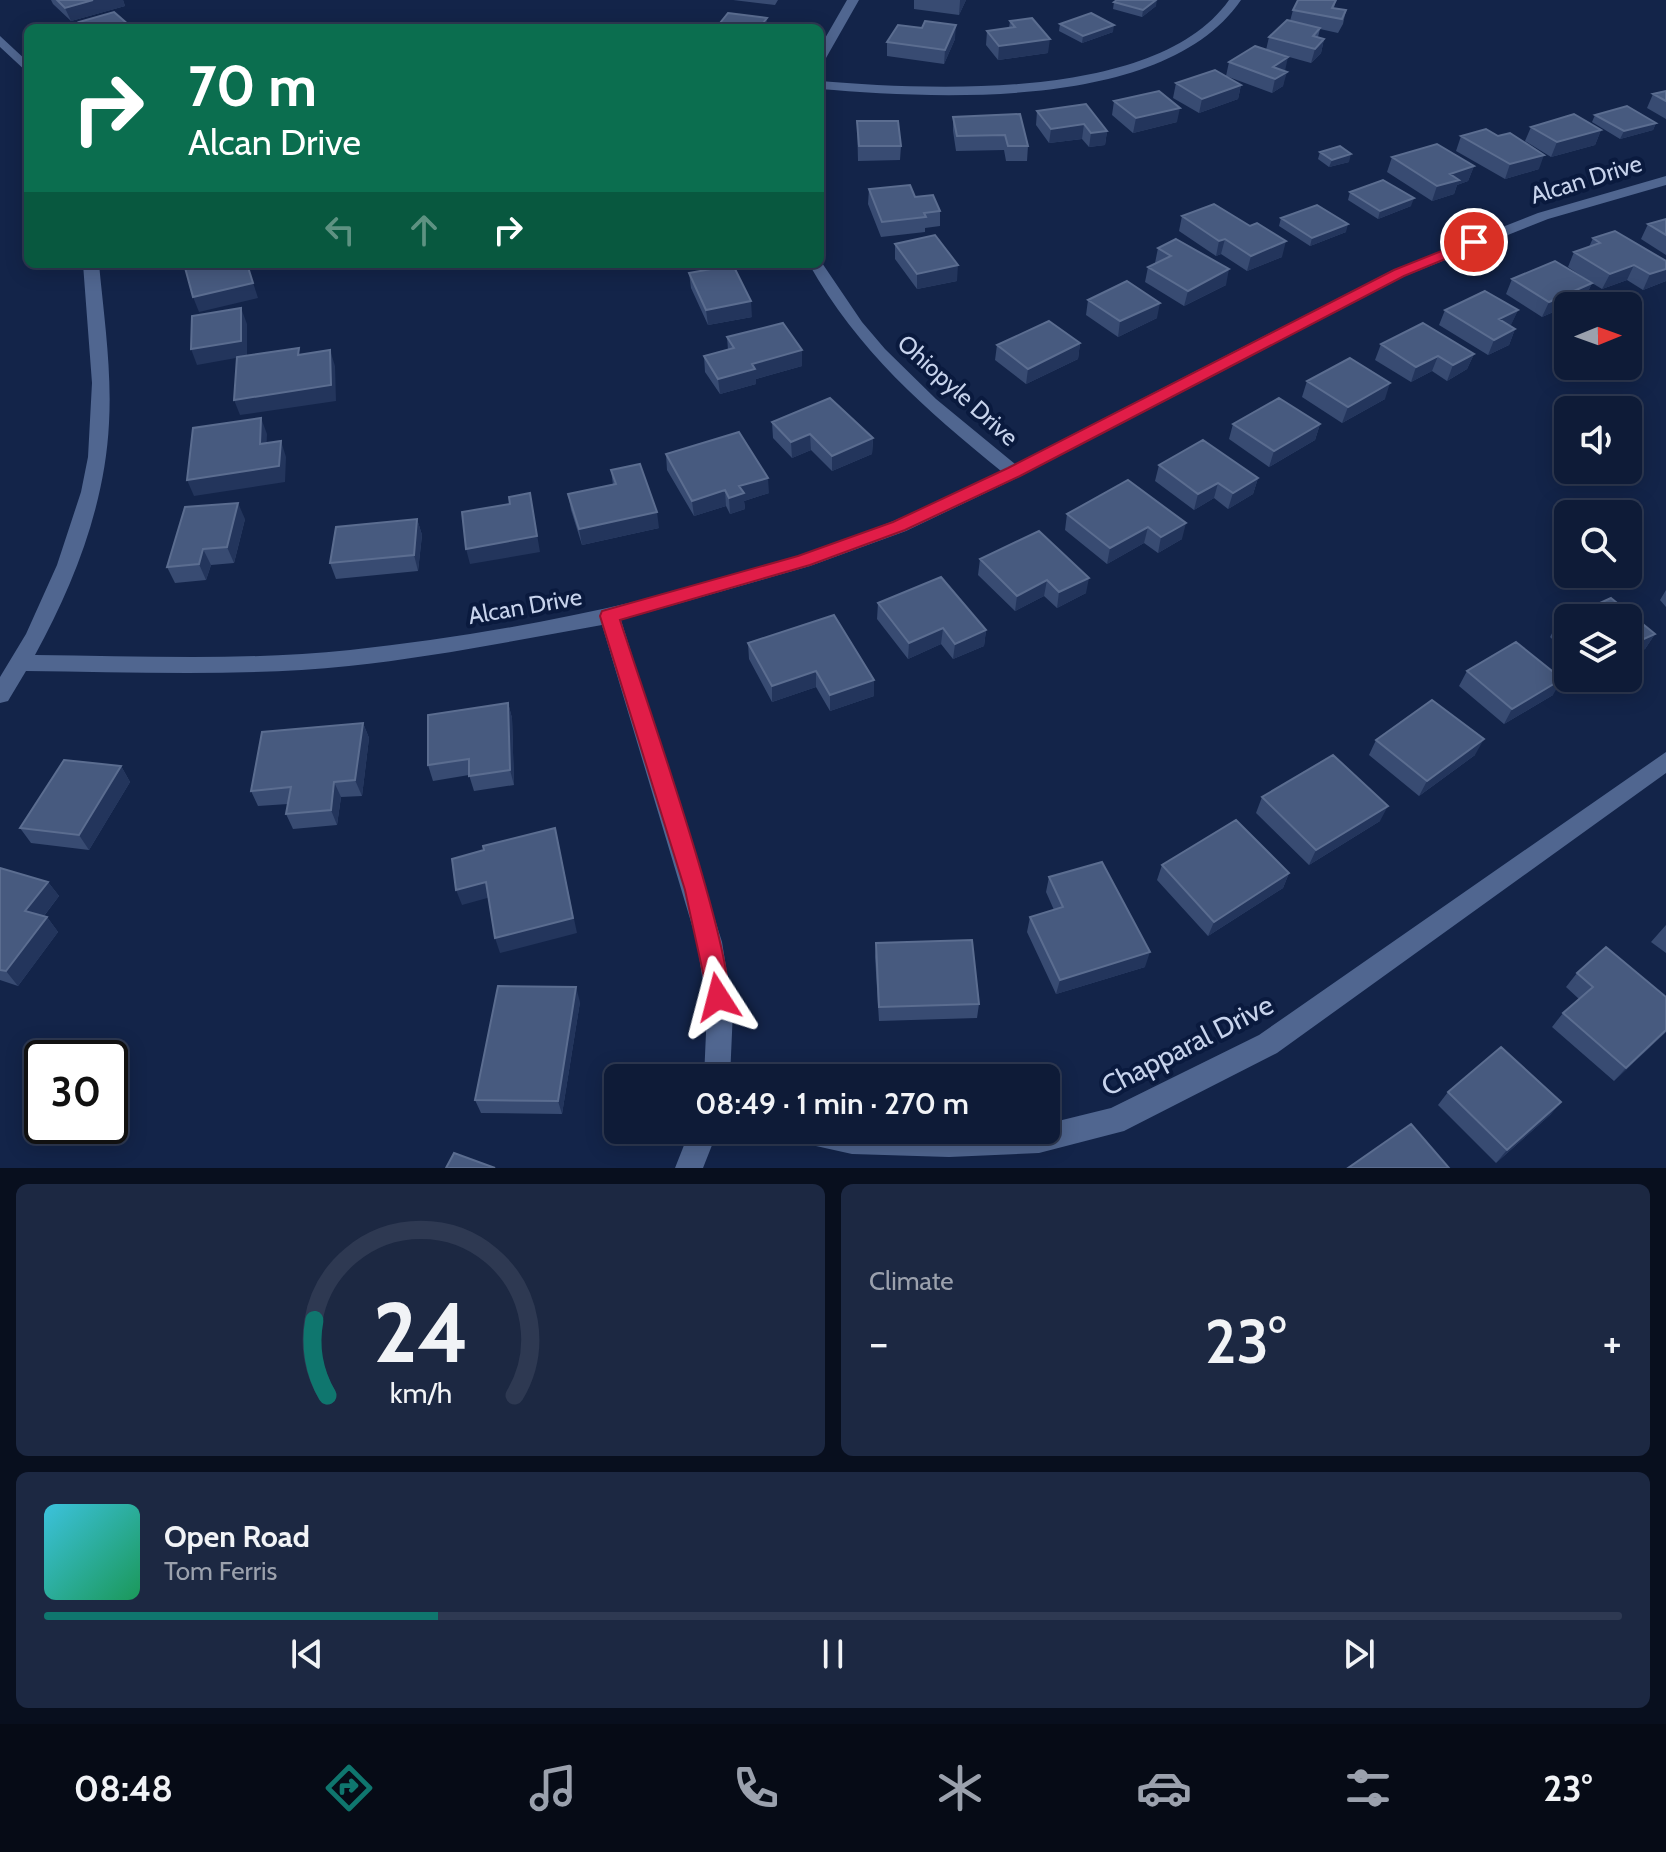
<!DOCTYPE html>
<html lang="en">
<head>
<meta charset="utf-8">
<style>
  body { margin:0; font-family:Cabin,sans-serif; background:#1c2842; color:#f1f3f6; height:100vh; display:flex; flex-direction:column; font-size:30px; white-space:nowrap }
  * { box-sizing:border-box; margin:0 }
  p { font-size:26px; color:#9ba1ad }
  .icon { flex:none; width:44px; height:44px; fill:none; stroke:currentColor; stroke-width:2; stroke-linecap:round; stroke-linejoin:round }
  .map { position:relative; height:1168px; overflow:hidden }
  .side { display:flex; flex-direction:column; gap:16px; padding:16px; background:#080f1e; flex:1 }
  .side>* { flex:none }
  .hud { position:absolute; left:24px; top:24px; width:800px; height:244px; border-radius:12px; box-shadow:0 4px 20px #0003,0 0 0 2px #2e3952; background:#0b6e4f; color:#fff; overflow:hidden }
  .needle { width:52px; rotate:89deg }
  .buttons { position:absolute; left:1554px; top:292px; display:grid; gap:16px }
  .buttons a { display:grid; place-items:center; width:88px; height:88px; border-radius:12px; background:#0e1b37; box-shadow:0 4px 20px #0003,0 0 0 2px #2e3952; font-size:40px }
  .speed { position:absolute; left:24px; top:1040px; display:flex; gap:16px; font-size:40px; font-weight:700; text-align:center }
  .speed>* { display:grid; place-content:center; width:104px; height:104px; border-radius:50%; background:#0e1b37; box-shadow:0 4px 20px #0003,0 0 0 2px #2e3952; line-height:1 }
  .speed .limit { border:4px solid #111; border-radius:12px; background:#fff; color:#111 }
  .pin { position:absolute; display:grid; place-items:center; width:68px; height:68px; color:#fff; margin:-34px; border:4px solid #fff; border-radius:50%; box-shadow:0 2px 8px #0007 }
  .me { position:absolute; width:88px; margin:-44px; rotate:351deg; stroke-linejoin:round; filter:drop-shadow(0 0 6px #0008) }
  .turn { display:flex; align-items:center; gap:28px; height:168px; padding:0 32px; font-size:36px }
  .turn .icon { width:104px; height:104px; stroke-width:2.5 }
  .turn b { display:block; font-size:56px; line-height:68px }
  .lanes { display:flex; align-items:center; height:76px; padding:0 32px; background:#0003; justify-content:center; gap:40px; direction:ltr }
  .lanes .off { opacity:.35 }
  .big { font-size:60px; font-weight:600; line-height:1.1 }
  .side .widget { flex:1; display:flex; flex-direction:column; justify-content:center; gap:12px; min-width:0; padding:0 28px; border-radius:12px; background:#1c2842 }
  .side .dial { align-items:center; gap:0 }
  .dial svg { height:208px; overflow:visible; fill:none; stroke:#2e3952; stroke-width:7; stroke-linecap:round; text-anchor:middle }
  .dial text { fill:#f1f3f6; stroke:none }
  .song { display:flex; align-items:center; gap:24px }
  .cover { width:96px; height:96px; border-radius:12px; background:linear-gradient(135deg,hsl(190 70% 55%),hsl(150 70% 35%)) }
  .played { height:8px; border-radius:4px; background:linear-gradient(90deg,#0f766e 25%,#2e3952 25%) }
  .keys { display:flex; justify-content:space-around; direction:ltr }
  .heat { display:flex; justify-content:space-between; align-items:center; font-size:44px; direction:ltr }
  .side .tiles { flex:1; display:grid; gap:16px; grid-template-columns:1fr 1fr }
  .widget:last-child { grid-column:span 2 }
  .trip { position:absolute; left:604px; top:1064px; width:456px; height:80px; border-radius:12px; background:#0e1b37; box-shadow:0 4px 20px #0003,0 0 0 2px #2e3952; font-weight:600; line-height:80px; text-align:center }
  .tabs { display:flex; height:128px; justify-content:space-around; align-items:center; background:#060b16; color:#9ba1ad }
  .tabs .icon { width:56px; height:56px }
  .tabs .on { color:#0f766e }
  .tabs b { font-size:36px; color:#f1f3f6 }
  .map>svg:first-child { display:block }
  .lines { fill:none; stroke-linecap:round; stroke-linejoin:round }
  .minor { fill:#506690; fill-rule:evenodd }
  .wall { fill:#384b72 }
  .shaded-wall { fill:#23355c }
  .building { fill:#475a7f; stroke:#5b6d90; stroke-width:2 }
  .route { fill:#e11d48; stroke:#92132f; stroke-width:2 }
  .labels { text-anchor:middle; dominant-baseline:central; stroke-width:8; stroke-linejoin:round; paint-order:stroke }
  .street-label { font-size:24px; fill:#c7d3ec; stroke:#0a1a3e }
  .near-street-label { font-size:28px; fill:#c7d3ec; stroke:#0a1a3e }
</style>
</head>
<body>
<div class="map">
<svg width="1666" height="1168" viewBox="0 0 1666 1168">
  <rect width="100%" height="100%" fill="#132449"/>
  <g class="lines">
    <path class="minor" d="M847 0H859L826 58 820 62V47Z
      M1229 0H1241C1165 111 939 99 820 89V81C930 90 1157 102 1229 0Z
      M0 36 28 62V73L0 47Z
      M1666 176V185L1548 219 1405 276 1021 476 906 531 810 566 621 620 722 942 733 1010 730 1078H704L707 1010 697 942 602 625C518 640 434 657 349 666 242 677 133 672 26 671L8 701 0 703V677L26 634 57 565 81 492 88 457 92 383 83 264H99C104 317 112 370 109 423 105 505 74 584 35 655 140 656 246 661 350 650 534 630 719 590 891 522 928 507 964 488 1001 471 926 410 857 350 809 264H820V260L862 322 885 349 936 399 1015 464 1393 270 1538 213Z
      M1666 752V773L1277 1053 1124 1131 1039 1153 949 1157 852 1154 789 1140 785 1130H1046V1124L1111 1108 1259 1035Z
      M690 1130H718L703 1168H675Z"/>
  </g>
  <path class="wall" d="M51 0H123L125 6 71 21 53 4Z
    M733 0H778L775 5Z
    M914 0H966L959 15 914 9Z
    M1336 0 1334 8 1346 10 1343 24 1338 33 1320 29 1318 37 1324 39 1321 53 1311 63 1282 55 1285 71 1283 86 1272 93 1226 76 1229 62 1266 50 1269 37 1290 21 1293 10Z
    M1114 2 1156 6 1142 17 1113 9Z
    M1010 21 1048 53 998 60 986 45 987 31 1009 28Z
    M1060 24 1113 32 1082 43 1059 31Z
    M955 39 944 64 887 56V42Z
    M1176 83 1241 85 1238 99 1199 113 1173 98Z
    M1666 91V119L1647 108 1653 94Z
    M1114 101 1177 122 1133 133 1112 115Z
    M1037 111 1107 131 1105 145 1089 147 1082 139 1049 143 1036 125Z
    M1020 114 1028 146 1027 161H1006L1004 150 956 151 953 131V117Z
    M1595 115 1656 123 1653 130 1620 139 1592 122Z
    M857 121 901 146 900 160 858 161Z
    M1531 127 1601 130 1595 145 1551 157 1525 141Z
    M1461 136 1539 169 1505 179 1456 151Z
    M1320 152 1349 162 1329 167 1318 159Z
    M1392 157 1474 166 1468 181 1457 185 1454 194 1432 201 1387 172Z
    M869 189 915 197 940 211V226L925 228V232L881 237 868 204Z
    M1350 192 1411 206 1378 219 1348 200Z
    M1182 216 1282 257 1247 271 1221 254 1216 256 1179 231Z
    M1281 218 1346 232 1310 246 1279 226Z
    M1666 219V255L1641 239 1648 224Z
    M1593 238 1666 281 1643 290 1627 280 1602 289 1592 283 1585 298 1542 317 1506 294 1512 279 1590 282 1568 267 1574 252 1589 247Z
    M895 244 957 281 917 289 895 259Z
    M1158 248 1226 285 1184 306 1145 282 1148 267 1155 263Z
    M689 273 752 317 708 325 691 288Z
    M1088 300 1157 318 1118 337 1086 315Z
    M1445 310H1518L1510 326 1515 329 1509 345 1488 355 1439 325Z
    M727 337 802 366 756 379V384L720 394 705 372 704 356 728 350Z
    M1080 343 1078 359 1026 384 995 360 997 345Z
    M1381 344 1474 354 1467 369 1447 381 1432 371 1411 382 1375 360Z
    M1307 381 1385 399 1342 423 1302 397Z
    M772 422 873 438 872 454 832 471 811 450 792 458 773 438Z
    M1233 424H1320L1315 440 1269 467 1229 439Z
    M666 454 769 493 744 501 745 509 730 514 726 506 694 516 667 470Z
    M1159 465 1258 478 1253 494 1228 509 1214 498 1194 510 1155 481Z
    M611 470 659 528 582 545 571 510 568 494 613 485Z
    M1128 480 1182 539 1158 553 1144 543 1107 564 1065 530 1067 514Z
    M245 519 234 563 211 565 206 580 175 583 167 567Z
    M417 519 422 535 418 571 336 579 330 563Z
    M980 559 1086 593 1057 608 1044 596 1015 611 978 575Z
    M1666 590V607L1660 600Z
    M1611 598 1655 634 1645 649 1628 657V618H1568V654L1550 637 1558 622Z
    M878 603 986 630 984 646 953 659 941 644 908 659 877 619Z
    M748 643 874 696 830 711 816 687 772 702 749 659Z
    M1467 671 1553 695 1504 724 1459 686Z
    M508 703 512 718 514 785 474 791 469 775 433 781 428 765Z
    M363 723 369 738 362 796 341 797 337 825 293 829 286 814 288 804 258 806 251 791Z
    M1376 740 1475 755 1419 796 1369 755Z
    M121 766 130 782 89 850 31 843 20 828Z
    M1262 797 1380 821 1309 865 1256 813Z
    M1162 865 1289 873 1283 888 1208 936 1157 880Z
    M0 868 48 882 59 896 44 916 47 917 58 932 18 986 0 980Z
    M1049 877 1145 967 1056 994 1027 932 1030 917 1054 910 1046 892Z
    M1666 925V953L1651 942Z
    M876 943 979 1004 977 1018 879 1021 875 957Z
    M1577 973 1666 1032 1614 1081 1552 1027 1563 1013 1579 999 1566 987Z
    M580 1002 562 1114 481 1113 475 1100Z
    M1448 1092 1561 1102 1550 1115 1496 1163 1438 1105Z"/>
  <path class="shaded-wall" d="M93 0H123L125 6 71 21 65 8Z
    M960 0H966L959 15 960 1Z
    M1157 0 1156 6 1142 17 1143 10Z
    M767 18V28H759Z
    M956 25 955 39 944 64 945 50Z
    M1114 25 1113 32 1082 43 1083 36Z
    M1050 39 1048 53 998 60 999 46Z
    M1324 39 1321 53 1311 63 1315 49Z
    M1288 57 1285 71 1273 67Z
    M1287 72 1283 86 1272 93 1275 79Z
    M1241 85 1238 99 1199 113 1202 99Z
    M1180 108 1177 122 1133 133 1136 118Z
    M1656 123 1653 130 1620 139 1624 131Z
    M1084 124 1082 139 1049 143 1051 129Z
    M1601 130 1595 145 1551 157 1557 142Z
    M1107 131 1105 145 1089 147 1091 133Z
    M1351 154 1349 162 1329 167 1332 160Z
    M1544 155 1539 169 1505 179 1510 164Z
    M1474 166 1468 181 1457 185 1454 194 1432 201 1437 186 1450 174Z
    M1414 198 1411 206 1378 219 1380 211Z
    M1348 224 1346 232 1310 246 1312 238Z
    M1225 239 1221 254 1216 256 1219 241Z
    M1286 241 1282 257 1247 271 1251 256Z
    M247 264 258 298 199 312 193 297Z
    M675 264H710L676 269Z
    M958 265 957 281 917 289V274Z
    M1634 265 1627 280 1602 289 1610 274Z
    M1229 269 1226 285 1184 306 1188 291Z
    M1666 269V281L1643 290 1650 274Z
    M1592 283 1585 298 1542 317 1549 302Z
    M751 301 752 317 708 325 706 310Z
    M1160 303 1157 318 1118 337 1120 321Z
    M241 308 247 324V356L197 365 191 349Z
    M1518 310 1511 325 1492 335 1499 319Z
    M1515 329 1509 345 1488 355 1494 340Z
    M1080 343 1078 359 1026 384 1028 369Z
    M330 350 335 366 336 401 240 415 234 400Z
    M802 350V366L756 379V384L720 394 718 379 752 364Z
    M1474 354 1467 369 1447 381 1453 365Z
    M1438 356 1432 371 1411 382 1416 367Z
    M1390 383 1385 399 1342 423 1348 407Z
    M261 418 267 434 266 460 260 444Z
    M1320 424 1315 440 1269 467 1274 451Z
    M810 434 811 450 792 458 791 442Z
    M873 438 872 454 832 471V456Z
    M281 441 286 457 285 482 194 496 187 480Z
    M768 478 769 493 744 501 745 509 730 514 729 498 739 486Z
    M1258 478 1253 494 1228 509 1233 493Z
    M1218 483 1214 498 1194 510 1198 494Z
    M725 490 726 506 694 516 692 501Z
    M530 493 540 552 470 564 466 549Z
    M238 503 245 519 234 563 227 547Z
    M657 512 659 528 582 545 579 529Z
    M417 519 422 535 418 571 414 555Z
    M1186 523 1182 539 1158 553 1161 537Z
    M1148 527 1144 543 1107 564 1110 548Z
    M203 549 211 565 206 580 199 564Z
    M1089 578 1086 593 1057 608 1059 592Z
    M1047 580 1044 596 1015 611 1017 596Z
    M943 628 941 644 908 659 909 643Z
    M986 630 984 646 953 659 955 644Z
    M1655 634 1645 649 1628 657V646Z
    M816 671V687L772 702V686Z
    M1562 679 1553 695 1504 724 1512 709Z
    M874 680V696L830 711V695Z
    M508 703 512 718 514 785 510 770Z
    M363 723 369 738 362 796 355 780Z
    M1484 739 1475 755 1419 796 1427 781Z
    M121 766 130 782 89 850 79 835Z
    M334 782 341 797 337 825 331 810Z
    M1388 806 1380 821 1309 865 1316 850Z
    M555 828 577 933 500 953 495 938Z
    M1289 873 1283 888 1208 936 1214 922Z
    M48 882 59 896 36 926 25 911Z
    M486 882 491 897 462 905 456 890Z
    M47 917 58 932 18 986 6 971Z
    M1150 952 1145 967 1056 994 1060 980Z
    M576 987 580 1002 562 1114 558 1101Z
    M1666 1030V1032L1614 1081 1626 1068Z
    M1561 1102 1550 1115 1496 1163 1507 1150Z"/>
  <path class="building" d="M57 0H93L65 8Z
    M1117 0H1156L1143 10 1114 2Z
    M1298 0H1336L1332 8 1346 10 1342 19 1293 10Z
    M114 12 130 26 125 28H85L79 22Z
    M728 13 767 18 759 28H716Z
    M1091 13 1114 25 1083 36 1060 24Z
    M1032 18 1050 39 999 46 987 31 1015 27 1010 21Z
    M1287 20 1320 28 1313 36 1324 39 1315 49 1269 37Z
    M925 21 956 25 945 50 887 42 898 25 922 28Z
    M1255 46 1288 57 1273 67 1287 72 1275 79 1229 62Z
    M1215 70 1241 85 1202 99 1176 83Z
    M1159 91 1180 108 1136 118 1114 101Z
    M1666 91V101L1653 94Z
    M1086 104 1107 131 1091 133 1084 124 1051 129 1037 111Z
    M1627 106 1656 123 1624 131 1595 115Z
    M1020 114 1028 146H1008L1005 135 957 136 953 117Z
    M1574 114 1601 130 1557 142 1531 127Z
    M857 121H898L901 146H859Z
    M1486 129 1498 136 1510 133 1544 155 1510 164 1461 136Z
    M1437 144 1474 166 1450 174 1459 180 1437 186 1392 157Z
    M1340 146 1351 154 1332 160 1320 152Z
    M1383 180 1414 198 1380 211 1350 192Z
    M910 185 915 197 933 195 940 211 924 213 926 217 882 222 869 189Z
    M1214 204 1250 226 1257 223 1286 241 1251 256 1225 239 1219 241 1182 216Z
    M1317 205 1348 224 1312 238 1281 218Z
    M1666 219V235L1648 224Z
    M1615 231 1666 261V269L1650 274 1634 265 1610 274 1574 252 1600 243 1593 238Z
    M935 235 958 265 917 274 895 244Z
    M1176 239 1229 269 1188 291 1148 267 1171 256 1158 248Z
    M1555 261 1592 283 1549 302 1512 279Z
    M184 264H247L253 283 193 297Z
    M733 265 751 301 706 310 689 273Z
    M1127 281 1160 303 1120 321 1088 300Z
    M1485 291 1518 310 1499 319 1515 329 1494 340 1445 310Z
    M241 308V341L191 349 192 316Z
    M1049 321 1080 343 1028 369 997 345Z
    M783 323 802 350 752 364 755 369 718 379 704 356 734 348 727 337Z
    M1423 323 1474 354 1453 365 1438 356 1416 367 1381 344Z
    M299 348 298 355 330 350 331 385 234 400 237 357Z
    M1350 358 1390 383 1348 407 1307 381Z
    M830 398 873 438 832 456 810 434 791 442 772 422Z
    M1279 398 1320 424 1274 451 1233 424Z
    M261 418 260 444 281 441 279 466 187 480 193 428Z
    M739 432 768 478 739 486 744 493 729 498 725 490 692 501 666 454Z
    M1203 440 1258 478 1233 493 1218 483 1198 494 1159 465Z
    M640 464 657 512 579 529 568 494 616 484 611 470Z
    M1128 480 1186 523 1161 537 1148 527 1110 548 1067 514Z
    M530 493 537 536 466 549 462 512 510 504 509 497Z
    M238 503 227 547 203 549 199 564 167 567 185 507Z
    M417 519 414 555 330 563 336 527Z
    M1039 531 1089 578 1059 592 1047 580 1017 596 980 559Z
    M941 577 986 630 955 644 943 628 909 643 878 603Z
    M1611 598 1655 634 1628 646V618H1568V630L1558 622Z
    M834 615 874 680 830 695 816 671 772 686 748 643Z
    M1516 642 1562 679 1512 709 1467 671Z
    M1432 700 1484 739 1427 781 1376 740Z
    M508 703 510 770 469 776V759L428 765V715Z
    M363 723 355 780 334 782 331 810 286 814 291 787 251 791 262 732Z
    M1333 755 1388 806 1316 850 1262 797Z
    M64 760 121 766 79 835 20 828Z
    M1236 820 1289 873 1214 922 1162 865Z
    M555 828 573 918 495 938 486 882 456 890 452 859 484 850 483 846Z
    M1102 862 1150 952 1060 980 1030 917 1063 907 1049 877Z
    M0 868 48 882 25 911 47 917 6 971 0 970Z
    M972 940 979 1004 879 1007 876 943Z
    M1606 947 1666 997V1030L1626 1068 1563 1013 1593 987 1577 973Z
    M498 986 576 987 558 1101 475 1100Z
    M1501 1047 1561 1102 1507 1150 1448 1092Z
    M1411 1124 1449 1168H1348Z
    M454 1153 495 1168H446Z"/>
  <path class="route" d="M1474 238 1481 242 1479 245 1404 276 1020 476 905 530 810 565 620 620C637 674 742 970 727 1005L718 1008 710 1005 685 890 600 616 602 611 798 556 893 522 1008 468 1394 270Z"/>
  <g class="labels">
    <g class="street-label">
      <text transform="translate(1586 179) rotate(-17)">Alcan Drive</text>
      <text transform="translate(958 390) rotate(42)">Ohiopyle Drive</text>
      <text transform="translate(525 606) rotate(-10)">Alcan Drive</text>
    </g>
    <g class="near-street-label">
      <text transform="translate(1187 1045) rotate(-27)">Chapparal Drive</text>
    </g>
  </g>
</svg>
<div class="buttons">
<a><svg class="needle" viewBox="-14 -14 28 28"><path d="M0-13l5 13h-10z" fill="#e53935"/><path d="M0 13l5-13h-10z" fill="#9ba1ad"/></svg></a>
<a><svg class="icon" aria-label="sound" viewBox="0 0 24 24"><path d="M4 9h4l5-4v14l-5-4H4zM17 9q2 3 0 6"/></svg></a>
<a><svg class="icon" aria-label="search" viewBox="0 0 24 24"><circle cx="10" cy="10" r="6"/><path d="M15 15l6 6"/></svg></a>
<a><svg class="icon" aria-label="layers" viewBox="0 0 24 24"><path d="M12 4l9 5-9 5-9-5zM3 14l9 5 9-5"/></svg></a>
</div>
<div class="speed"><div class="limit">30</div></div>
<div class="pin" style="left:1474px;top:242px;background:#d93025"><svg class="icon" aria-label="arrive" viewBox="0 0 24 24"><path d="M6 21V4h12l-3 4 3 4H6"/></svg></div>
<svg class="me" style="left:718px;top:997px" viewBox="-20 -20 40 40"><path d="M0-17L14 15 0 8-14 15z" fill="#e11d48" stroke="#fff" stroke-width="4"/></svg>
<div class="trip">08:49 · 1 min · 270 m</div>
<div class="hud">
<div class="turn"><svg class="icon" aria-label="right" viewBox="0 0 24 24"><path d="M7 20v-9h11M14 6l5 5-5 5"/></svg><div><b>70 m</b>Alcan Drive</div></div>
<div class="lanes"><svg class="icon off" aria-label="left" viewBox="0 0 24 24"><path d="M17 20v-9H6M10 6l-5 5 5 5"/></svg><svg class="icon off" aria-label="ahead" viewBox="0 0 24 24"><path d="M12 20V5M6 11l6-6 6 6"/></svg><svg class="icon" aria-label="right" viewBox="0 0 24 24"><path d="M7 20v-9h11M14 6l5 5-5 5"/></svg></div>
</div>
</div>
<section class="side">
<div class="tiles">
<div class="widget dial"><svg viewBox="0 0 100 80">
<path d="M14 69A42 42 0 1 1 86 69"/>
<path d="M14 69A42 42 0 0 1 9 40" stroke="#0f766e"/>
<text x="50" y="56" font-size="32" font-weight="700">24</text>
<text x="50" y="72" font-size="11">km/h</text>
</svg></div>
<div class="widget"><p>Climate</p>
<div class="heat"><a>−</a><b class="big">23°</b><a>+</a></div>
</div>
<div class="widget">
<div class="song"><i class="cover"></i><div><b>Open Road</b><p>Tom Ferris</p></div></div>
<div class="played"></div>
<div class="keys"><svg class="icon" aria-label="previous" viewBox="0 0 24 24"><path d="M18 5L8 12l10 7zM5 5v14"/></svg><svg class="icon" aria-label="pause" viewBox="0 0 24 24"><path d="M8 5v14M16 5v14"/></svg><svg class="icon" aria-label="next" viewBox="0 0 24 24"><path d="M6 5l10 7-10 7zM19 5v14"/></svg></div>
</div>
</div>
</section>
<nav class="tabs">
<b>08:48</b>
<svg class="icon on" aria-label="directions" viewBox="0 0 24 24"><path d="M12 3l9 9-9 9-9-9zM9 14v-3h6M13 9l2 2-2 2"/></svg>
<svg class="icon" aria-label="music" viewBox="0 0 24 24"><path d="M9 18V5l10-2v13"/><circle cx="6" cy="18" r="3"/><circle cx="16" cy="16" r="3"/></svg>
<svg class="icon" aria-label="phone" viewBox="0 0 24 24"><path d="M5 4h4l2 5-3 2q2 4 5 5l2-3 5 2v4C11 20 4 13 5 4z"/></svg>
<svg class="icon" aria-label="climate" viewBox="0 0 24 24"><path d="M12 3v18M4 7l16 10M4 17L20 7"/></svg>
<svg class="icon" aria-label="car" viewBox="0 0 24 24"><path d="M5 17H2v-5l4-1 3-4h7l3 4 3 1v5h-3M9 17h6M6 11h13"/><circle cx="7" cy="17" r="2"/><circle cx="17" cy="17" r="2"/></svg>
<svg class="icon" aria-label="filters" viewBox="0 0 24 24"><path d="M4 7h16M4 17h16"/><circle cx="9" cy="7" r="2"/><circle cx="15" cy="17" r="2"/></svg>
<b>23°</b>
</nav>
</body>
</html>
